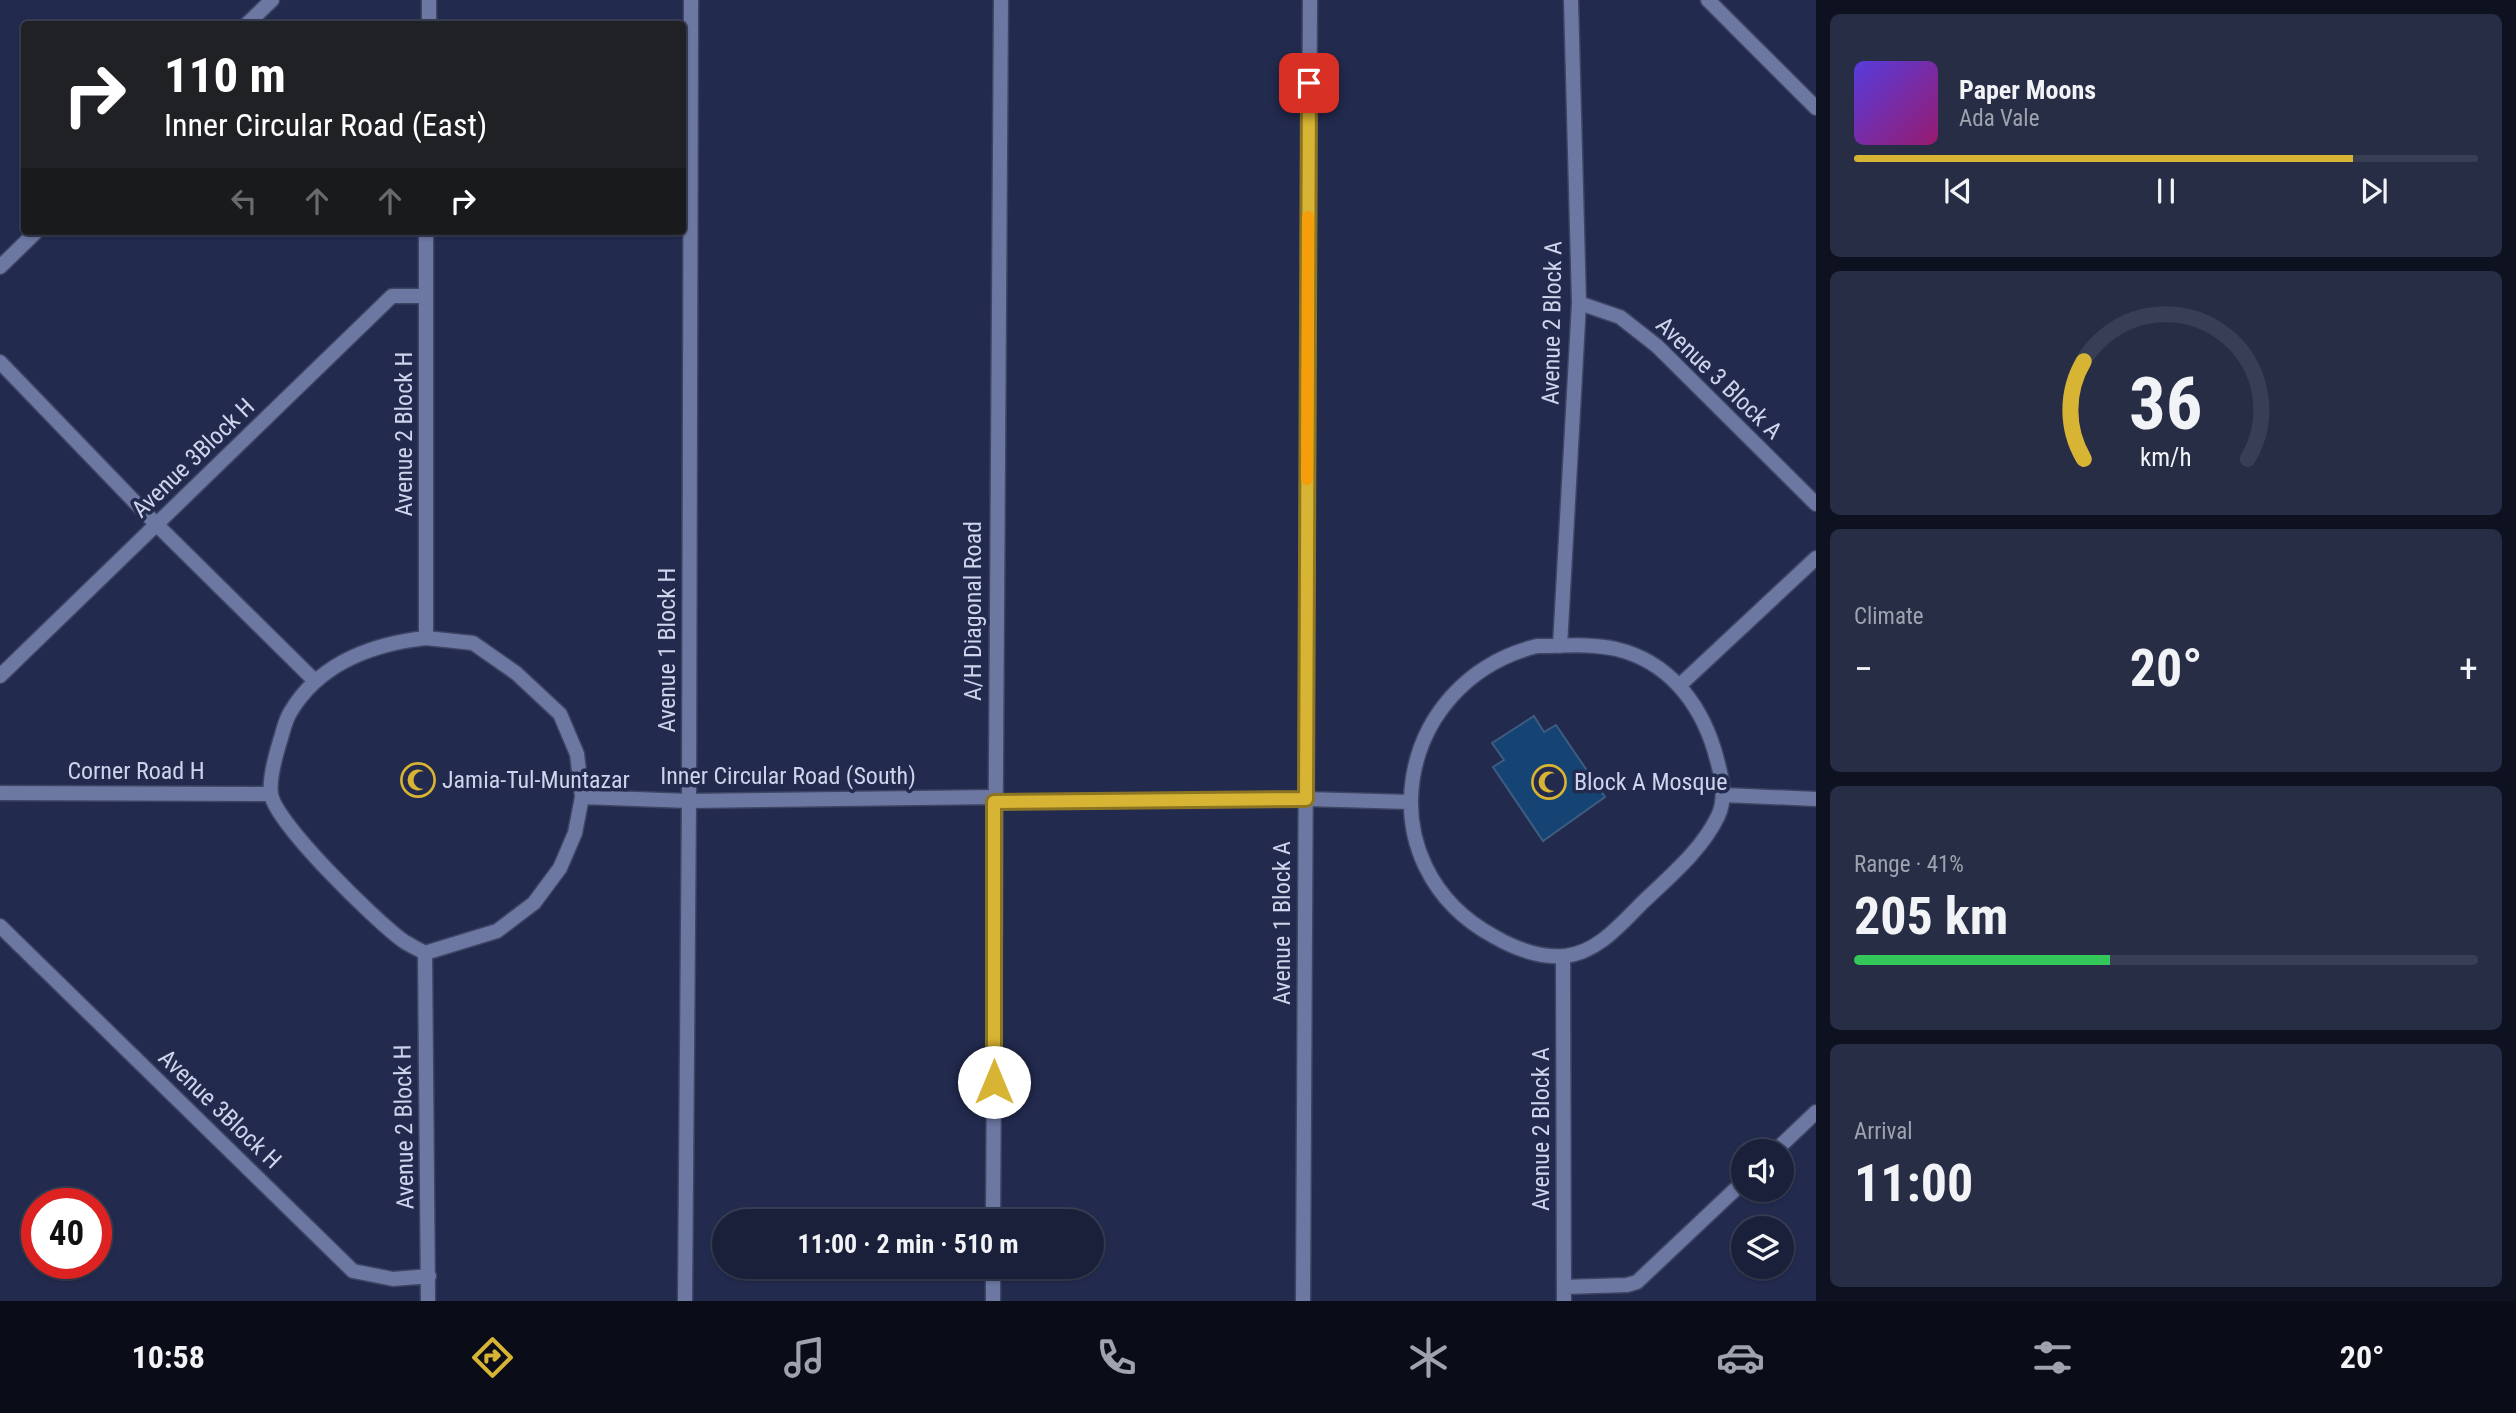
<!DOCTYPE html>
<html lang="en">
<head>
<meta charset="utf-8">
<style>
  body { margin:0; font-family:"Roboto Condensed",sans-serif; background:#272d45; color:#f1f3f6; height:100vh; display:flex; flex-direction:column; font-size:26px; white-space:nowrap }
  * { box-sizing:border-box; margin:0 }
  p { font-size:23px; color:#9fa3af }
  .icon { flex:none; width:38px; height:38px; fill:none; stroke:currentColor; stroke-width:2; stroke-linecap:round; stroke-linejoin:round }
  .map { position:relative; flex:1; overflow:hidden }
  .details { display:flex; flex-direction:column; gap:14px; padding:14px; background:#0e1220; width:700px }
  .details>* { flex:none }
  .hud { position:absolute; left:21px; top:21px; width:665px; height:214px; border-radius:7px; box-shadow:0 2px 5px #0004,0 0 0 2px #383e54; background:#202124; color:#fff; overflow:hidden }
  .tools { position:absolute; left:1731px; top:1139px; display:grid; gap:14px }
  .tools a { display:grid; place-items:center; width:63px; height:63px; border-radius:50%; background:#1a203a; box-shadow:0 2px 5px #0004,0 0 0 2px #383e54; font-size:35px }
  .speed { position:absolute; left:21px; top:1188px; display:flex; gap:14px; font-size:35px; font-weight:700; text-align:center }
  .speed>* { display:grid; place-content:center; width:91px; height:91px; border-radius:50%; background:#1a203a; box-shadow:0 2px 5px #0004,0 0 0 2px #383e54; line-height:1 }
  .speed .limit { border:10px solid #d22; background:#fff; color:#111 }
  .pin { position:absolute; display:grid; place-items:center; width:60px; height:60px; color:#fff; margin:-30px; border-radius:14px; box-shadow:0 4px 10px #0006 }
  .me { position:absolute; width:77px; margin:-38px; rotate:0deg; stroke-linejoin:round; filter:drop-shadow(0 0 5px #0008) }
  .turn { display:flex; align-items:center; gap:24px; height:147px; padding:0 28px; font-size:32px }
  .turn .icon { width:91px; height:91px; stroke-width:2.5 }
  .turn b { display:block; font-size:49px; line-height:60px }
  .lanes { display:flex; align-items:center; height:66px; padding:0 28px; background:#0003; justify-content:center; gap:35px; direction:ltr }
  .lanes .off { opacity:.35 }
  .big { font-size:52px; font-weight:700; line-height:1.1 }
  .details .tile { flex:1; display:flex; flex-direction:column; justify-content:center; gap:10px; min-width:0; padding:0 24px; border-radius:10px; background:#272d45 }
  .details .dial { align-items:center; gap:0 }
  .dial svg { height:182px; overflow:visible; fill:none; stroke:#383e54; stroke-width:7; stroke-linecap:round; text-anchor:middle }
  .dial text { fill:#f1f3f6; stroke:none }
  .song { display:flex; align-items:center; gap:21px }
  .cover { width:84px; height:84px; border-radius:10px; background:linear-gradient(135deg,hsl(250 70% 55%),hsl(320 70% 35%)) }
  .played { height:7px; border-radius:4px; background:linear-gradient(90deg,#d8b434 80%,#383e54 80%) }
  .keys { display:flex; justify-content:space-around; direction:ltr }
  .heat { display:flex; justify-content:space-between; align-items:center; font-size:38px; direction:ltr }
  .charge { height:10px; border-radius:5px; background:linear-gradient(90deg,#34c759 41%,#383e54 0) }
  .trip { position:absolute; left:712px; top:1209px; width:392px; height:70px; border-radius:35px; background:#1a203a; box-shadow:0 2px 5px #0004,0 0 0 2px #383e54; font-weight:700; line-height:70px; text-align:center }
  .dock { display:flex; height:112px; justify-content:space-around; align-items:center; background:#0a0d17; color:#9fa3af }
  .dock .icon { width:49px; height:49px }
  .dock .active { color:#d8b434 }
  .dock b { font-size:32px; color:#f1f3f6 }
  main { display:flex; flex:1; min-height:0 }
  .map>svg:first-child { display:block }
  .building { fill:#154474; stroke:#3e5c7f; stroke-width:2 }
  .lines { fill:none; stroke-linecap:round; stroke-linejoin:round }
  .minor-casing { stroke:#3e4463; stroke-width:17 }
  .tertiary-casing { stroke:#3e4463; stroke-width:17 }
  .minor { stroke:#6c77a2; stroke-width:14 }
  .tertiary { stroke:#6c77a2; stroke-width:14 }
  .route-casing { stroke:#8c7522; stroke-width:18 }
  .route { stroke:#d8b434; stroke-width:12 }
  .slow { stroke:#f59e0b; stroke-width:12 }
  .labels { text-anchor:middle; dominant-baseline:central; stroke-width:7; stroke-linejoin:round; paint-order:stroke }
  .street-label { font-size:24px; fill:#cdd4eb; stroke:#222a4e }
  .poi-label { font-size:24px; fill:#cdd4eb; stroke:#222a4e; text-anchor:start }
</style>
</head>
<body>
<main>
<div class="map">
<svg width="1816" height="1301" viewBox="0 0 1816 1301">
  <rect width="100%" height="100%" fill="#222a4e"/>
  <path class="building" d="M1534 716 1544 732 1556 725 1605 797 1543 841 1493 767 1504 760 1492 743Z"/>
  <g class="lines">
    <g class="minor-casing">
      <path id="minor" d="M1708 0 1816 108
        M247 24 272 0
        M429 24V0
        M0 267 37 231
        M1579 303 1620 317 1657 346 1816 504
        M0 362 157 525 314 680
        M426 638 473 643 516 673 560 714 577 754 582 797 575 833 560 868 534 903 497 931 425 953C418 949 409 945 402 940 375 920 275 823 271 794 269 780 276 754 280 741 283 732 285 720 291 711 320 663 372 644 426 638Z
        M426 638V231
        M1537 646C1562 646 1590 643 1616 649 1667 661 1699 701 1714 749 1720 770 1728 795 1718 816 1702 850 1669 877 1642 903 1621 924 1597 953 1565 956 1541 958 1516 949 1495 937 1362 866 1395 681 1537 646Z
        M1560 646 1579 303 1571 0
        M0 676 392 296H426
        M1680 685 1816 558
        M0 793 271 794
        M1724 795 1816 799
        M582 797 689 801 995 797
        M994 802 1306 799 1409 802
        M0 926 353 1271 393 1279 429 1276
        M425 953 428 1301
        M1563 956 1564 1301
        M1774 1152 1816 1112
        M1564 1287 1627 1285 1637 1282 1743 1182
        M685 1301 689 801 691 0
        M1303 1301 1310 0"/>
    </g>
    <g class="tertiary-casing">
      <path id="tertiary" d="M993 1222 1001 0
        M993 1301V1267"/>
    </g>
    <use href="#minor" class="minor"/>
    <use href="#tertiary" class="tertiary"/>
  </g>
  <g class="lines">
    <g class="route-casing">
      <path id="route" d="M994 1082V802L1306 799 1309 83"/>
    </g>
    <use href="#route" class="route"/>
    <path class="slow" d="M1307 479 1308 217"/>
  </g>
  <defs>
    <g id="mosque-ring" transform="scale(1.75)"><circle r="9.5" fill="#222a4e" stroke="#d8b434" stroke-width="1.5"/><path d="M3.5-4.9A6 6 0 1 0 3.5 4.9A5 5 0 1 1 3.5-4.9Z" fill="#d8b434"/></g>
  </defs>
  <g fill-rule="evenodd">
    <use href="#mosque-ring" x="418" y="780"/>
    <use href="#mosque-ring" x="1549" y="782"/>
  </g>
  <g class="labels">
    <g class="street-label">
      <text transform="translate(1552 323) rotate(-89)">Avenue 2 Block A</text>
      <text transform="translate(1719 378) rotate(44)">Avenue 3 Block A</text>
      <text transform="translate(404 434) rotate(-90)">Avenue 2 Block H</text>
      <text transform="translate(193 458) rotate(-44)">Avenue 3Block H</text>
      <text transform="translate(973 611) rotate(-90)">A/H Diagonal Road</text>
      <text transform="translate(667 650) rotate(-90)">Avenue 1 Block H</text>
      <text x="136" y="771">Corner Road H</text>
      <text x="788" y="776">Inner Circular Road (South)</text>
      <text transform="translate(1282 923) rotate(-90)">Avenue 1 Block A</text>
      <text transform="translate(220 1109) rotate(44)">Avenue 3Block H</text>
      <text transform="translate(404 1127) rotate(-91)">Avenue 2 Block H</text>
      <text transform="translate(1541 1129) rotate(-90)">Avenue 2 Block A</text>
    </g>
    <g class="poi-label">
      <text x="442" y="780">Jamia-Tul-Muntazar</text>
      <text x="1574" y="782">Block A Mosque</text>
    </g>
  </g>
</svg>
<div class="tools">
<a><svg class="icon" aria-label="sound" viewBox="0 0 24 24"><path d="M4 9h4l5-4v14l-5-4H4zM17 9q2 3 0 6"/></svg></a>
<a><svg class="icon" aria-label="layers" viewBox="0 0 24 24"><path d="M12 4l9 5-9 5-9-5zM3 14l9 5 9-5"/></svg></a>
</div>
<div class="speed"><div class="limit">40</div></div>
<div class="pin" style="left:1309px;top:83px;background:#d93025"><svg class="icon" aria-label="arrive" viewBox="0 0 24 24"><path d="M6 21V4h12l-3 4 3 4H6"/></svg></div>
<svg class="me" style="left:994px;top:1082px" viewBox="-20 -20 40 40"><circle r="19" fill="#fff"/><path d="M0-13L10 11 0 6-10 11z" fill="#d8b434"/></svg>
<div class="trip">11:00 · 2 min · 510 m</div>
<div class="hud">
<div class="turn"><svg class="icon" aria-label="right" viewBox="0 0 24 24"><path d="M7 20v-9h11M14 6l5 5-5 5"/></svg><div><b>110 m</b>Inner Circular Road (East)</div></div>
<div class="lanes"><svg class="icon off" aria-label="left" viewBox="0 0 24 24"><path d="M17 20v-9H6M10 6l-5 5 5 5"/></svg><svg class="icon off" aria-label="ahead" viewBox="0 0 24 24"><path d="M12 20V5M6 11l6-6 6 6"/></svg><svg class="icon off" aria-label="ahead" viewBox="0 0 24 24"><path d="M12 20V5M6 11l6-6 6 6"/></svg><svg class="icon" aria-label="right" viewBox="0 0 24 24"><path d="M7 20v-9h11M14 6l5 5-5 5"/></svg></div>
</div>
</div>
<section class="details">
<div class="tile">
<div class="song"><i class="cover"></i><div><b>Paper Moons</b><p>Ada Vale</p></div></div>
<div class="played"></div>
<div class="keys"><svg class="icon" aria-label="previous" viewBox="0 0 24 24"><path d="M18 5L8 12l10 7zM5 5v14"/></svg><svg class="icon" aria-label="pause" viewBox="0 0 24 24"><path d="M8 5v14M16 5v14"/></svg><svg class="icon" aria-label="next" viewBox="0 0 24 24"><path d="M6 5l10 7-10 7zM19 5v14"/></svg></div>
</div>
<div class="tile dial"><svg viewBox="0 0 100 80">
<path d="M14 69A42 42 0 1 1 86 69"/>
<path d="M14 69A42 42 0 0 1 14 26" stroke="#d8b434"/>
<text x="50" y="56" font-size="32" font-weight="700">36</text>
<text x="50" y="72" font-size="11">km/h</text>
</svg></div>
<div class="tile"><p>Climate</p>
<div class="heat"><a>−</a><b class="big">20°</b><a>+</a></div>
</div>
<div class="tile"><p>Range · 41%</p><b class="big">205 km</b><div class="charge"></div></div>
<div class="tile"><p>Arrival</p><b class="big">11:00</b></div>
</section>
</main>
<nav class="dock">
<b>10:58</b>
<svg class="icon active" aria-label="directions" viewBox="0 0 24 24"><path d="M12 3l9 9-9 9-9-9zM9 14v-3h6M13 9l2 2-2 2"/></svg>
<svg class="icon" aria-label="music" viewBox="0 0 24 24"><path d="M9 18V5l10-2v13"/><circle cx="6" cy="18" r="3"/><circle cx="16" cy="16" r="3"/></svg>
<svg class="icon" aria-label="phone" viewBox="0 0 24 24"><path d="M5 4h4l2 5-3 2q2 4 5 5l2-3 5 2v4C11 20 4 13 5 4z"/></svg>
<svg class="icon" aria-label="climate" viewBox="0 0 24 24"><path d="M12 3v18M4 7l16 10M4 17L20 7"/></svg>
<svg class="icon" aria-label="car" viewBox="0 0 24 24"><path d="M5 17H2v-5l4-1 3-4h7l3 4 3 1v5h-3M9 17h6M6 11h13"/><circle cx="7" cy="17" r="2"/><circle cx="17" cy="17" r="2"/></svg>
<svg class="icon" aria-label="filters" viewBox="0 0 24 24"><path d="M4 7h16M4 17h16"/><circle cx="9" cy="7" r="2"/><circle cx="15" cy="17" r="2"/></svg>
<b>20°</b>
</nav>
</body>
</html>
